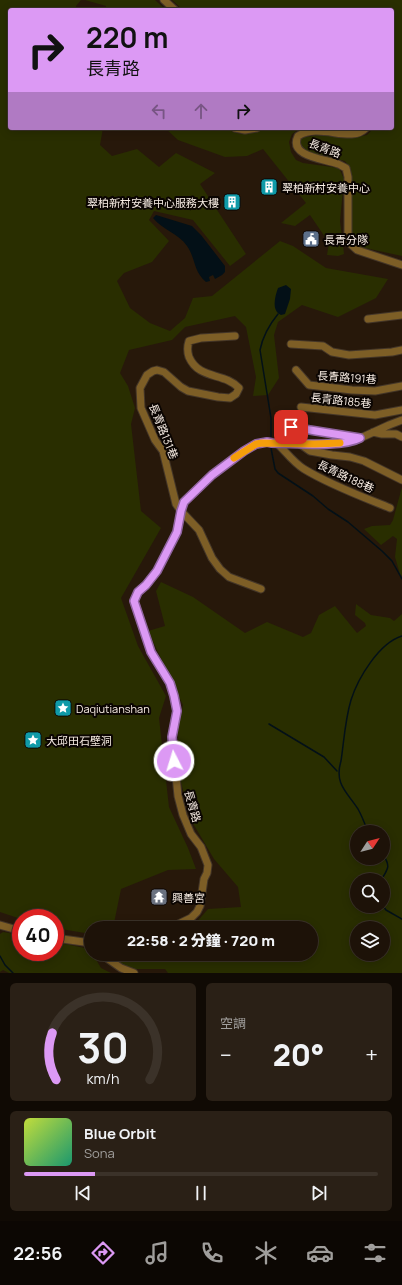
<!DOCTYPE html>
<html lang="zh-TW">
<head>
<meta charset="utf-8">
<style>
  body { margin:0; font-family:Manrope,"Noto Sans TC",sans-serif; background:#2a2016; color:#f1f3f6; height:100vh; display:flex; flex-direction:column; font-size:15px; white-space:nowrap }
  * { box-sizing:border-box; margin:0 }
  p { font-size:13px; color:#a09e9c }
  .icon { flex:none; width:22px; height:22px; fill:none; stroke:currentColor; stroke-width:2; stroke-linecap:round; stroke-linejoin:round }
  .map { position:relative; height:973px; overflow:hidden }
  .details { display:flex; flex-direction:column; gap:10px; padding:10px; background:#100a04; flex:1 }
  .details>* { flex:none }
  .top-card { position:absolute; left:8px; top:8px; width:386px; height:122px; border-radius:4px; box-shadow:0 2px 10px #0003,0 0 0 1px #3b3229; background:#dc99f4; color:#111; overflow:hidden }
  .needle { width:26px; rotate:54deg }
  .tools { position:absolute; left:350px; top:825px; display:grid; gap:8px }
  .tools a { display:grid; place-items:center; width:40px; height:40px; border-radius:50%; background:#1d1208; box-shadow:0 2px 10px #0003,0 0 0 1px #3b3229; font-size:20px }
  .speed { position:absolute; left:12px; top:909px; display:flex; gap:8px; font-size:20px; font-weight:700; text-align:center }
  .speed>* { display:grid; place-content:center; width:52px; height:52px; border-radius:50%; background:#1d1208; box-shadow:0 2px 10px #0003,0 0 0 1px #3b3229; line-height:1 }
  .speed .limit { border:6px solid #d22; background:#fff; color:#111 }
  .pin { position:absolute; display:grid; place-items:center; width:34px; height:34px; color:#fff; margin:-17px; border-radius:8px; box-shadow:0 2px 6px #0006 }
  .me { position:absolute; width:44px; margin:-22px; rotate:355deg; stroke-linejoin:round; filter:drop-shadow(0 0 3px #0008) }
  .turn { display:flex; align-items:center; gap:14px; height:84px; padding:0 12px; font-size:18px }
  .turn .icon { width:52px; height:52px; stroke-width:2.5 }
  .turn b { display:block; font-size:28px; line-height:34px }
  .lanes { display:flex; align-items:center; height:38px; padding:0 12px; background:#0003; justify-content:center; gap:20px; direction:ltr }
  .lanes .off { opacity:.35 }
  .big { font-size:30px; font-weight:800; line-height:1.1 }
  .details .tile { flex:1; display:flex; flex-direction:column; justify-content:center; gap:6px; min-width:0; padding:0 14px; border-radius:6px; background:#2a2016 }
  .details .dial { align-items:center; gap:0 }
  .dial svg { height:104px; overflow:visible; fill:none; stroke:#3b3229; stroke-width:7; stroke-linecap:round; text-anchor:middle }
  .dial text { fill:#f1f3f6; stroke:none }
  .song { display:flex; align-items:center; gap:12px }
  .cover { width:48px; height:48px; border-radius:6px; background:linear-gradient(135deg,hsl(70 70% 55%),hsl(160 70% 35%)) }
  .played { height:4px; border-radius:2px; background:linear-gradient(90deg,#dc99f4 20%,#3b3229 20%) }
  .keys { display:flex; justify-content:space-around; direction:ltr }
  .heat { display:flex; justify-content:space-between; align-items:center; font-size:22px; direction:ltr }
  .details .tiles { flex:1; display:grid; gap:10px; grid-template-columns:1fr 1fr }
  .tile:last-child { grid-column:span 2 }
  .trip { position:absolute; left:84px; top:921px; width:234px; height:40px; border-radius:20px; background:#1d1208; box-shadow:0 2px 10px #0003,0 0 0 1px #3b3229; font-weight:800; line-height:40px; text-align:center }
  .tabs { display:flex; height:64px; justify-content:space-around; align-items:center; background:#0c0703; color:#a09e9c }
  .tabs .icon { width:28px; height:28px }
  .tabs .current { color:#dc99f4 }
  .tabs b { font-size:18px; color:#f1f3f6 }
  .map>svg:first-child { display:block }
  .green { fill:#292e00; fill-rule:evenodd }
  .water { fill:#031017 }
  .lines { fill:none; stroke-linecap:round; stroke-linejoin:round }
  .stream { stroke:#031017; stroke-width:1.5 }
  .minor-casing { stroke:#443628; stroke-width:9 }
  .minor { stroke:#7d5e26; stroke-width:7 }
  .route-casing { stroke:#8f639f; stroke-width:10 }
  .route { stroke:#dc99f4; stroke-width:7 }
  .slow { stroke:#f59e0b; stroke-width:7 }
  .labels { text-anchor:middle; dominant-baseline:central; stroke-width:4; stroke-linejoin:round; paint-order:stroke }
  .street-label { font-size:11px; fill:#f7ece3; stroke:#0b0502 }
  .poi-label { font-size:11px; fill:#f7ece3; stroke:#0b0502; text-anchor:start }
</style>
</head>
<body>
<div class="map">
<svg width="402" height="973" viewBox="0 0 402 973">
  <rect width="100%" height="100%" fill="#27180a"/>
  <path class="green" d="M0 0H81L76 6V10H10V128H103L100 145 112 156 137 149 159 167 176 153 215 173 200 184 246 254 230 266 193 220 154 211 149 220 169 241 152 262 124 273 117 281 130 308 150 323 170 331 185 318 193 298 212 296 280 241 293 246 326 268 388 279 376 298 338 317 302 305 278 322 274 335 279 378 268 395 253 396 256 377 246 327 235 316 185 327 172 340 129 350 120 373 128 386 135 408 131 424 141 511 161 528 121 598 138 646 166 696 159 718 169 807 188 848 196 869 168 870 121 889 113 928H91V934L55 928V918H21V919L0 912Z
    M85 0H155L166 10H106V6Z
    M172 0H402V256L356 246 350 240 352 179 350 168 345 161 302 151 299 146 300 138 318 135 357 137 367 135 374 128H392V10H183Z
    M165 128H224L240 134 266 128H355H301L292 134 289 142 291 152 296 160 303 163 339 168 344 179 340 221 344 254 338 256 327 255 329 243 310 215 295 226 281 223 306 203 263 149 247 156 225 157 178 140Z
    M402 487V576L400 574 395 557 397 539 393 536 381 545 364 529 372 526 390 525 393 520Z
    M161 582 193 597 245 633 267 622 303 637 311 633 319 615 335 606 357 633 366 626 365 623 355 615 356 604 371 615 390 618 394 621 402 614V973H168L165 969H128L106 954H311V928H205L195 924 208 909 241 907 238 887 214 859 191 820 179 775 178 731 183 705 148 631 165 626 156 591ZM357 832H383V858H357ZM357 880H383V906H357ZM357 928H383V954H357Z
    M3 932 21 935V952H55V942L90 949 91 954H93L101 968 111 973H9L3 970 0 972V934Z"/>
  <path class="water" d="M156 215 192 226 201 235 225 266V272L222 275 215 279 213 275 209 277 210 281 206 282C193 271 196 259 187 246 179 234 163 230 153 218Z
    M286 285 291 289 290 299 285 314 281 315C271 311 275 296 278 288Z"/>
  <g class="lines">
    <path class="stream" d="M271 439V418L260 350C263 335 269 325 278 314
      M271 448 275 469 278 473 313 496 328 509 348 522 382 551 392 561 402 579
      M269 724 324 757 337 771
      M368 832C365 824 362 816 358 809 347 792 334 784 341 761 344 741 345 720 351 700 358 678 379 643 402 636
      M381 880C388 869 391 866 383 855
      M383 906 386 910 402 919
      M0 956 5 965 13 973"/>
    <g class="minor-casing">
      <path id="minor" d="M164 0 175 10
        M235 128 245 130 257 128
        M366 128C351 144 320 122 298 136 288 157 326 159 338 164 341 165 343 167 346 168L348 177V242L357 250 402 265
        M368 319 402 315
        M235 336 201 338 189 341C187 347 187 351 189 357 199 380 224 372 239 388L236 394 230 398 218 397 188 391 181 387 164 372 157 370 153 371 147 375 140 388 141 408 155 440 163 451 176 504 181 511 199 530 212 558 220 569 229 577 261 589
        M291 344 323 346 332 352 349 355 392 352 402 350
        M296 370 309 385 352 390 375 391 402 386
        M301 407 375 415 402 410
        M291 427 360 438
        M373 432 382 434H396L402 437
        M277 443C286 452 294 463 304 469 330 485 363 497 390 508
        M300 444 310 451 332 455 350 457 364 461 402 480
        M0 925 21 931
        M170 928 191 918 197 912 200 906 204 879 207 873 208 865 201 847 191 834 183 815 178 796 172 737 177 711 174 696 170 683 151 652 134 601 138 592 146 585 157 571 177 532 181 511 184 502 212 475 244 451 256 444 267 442 315 444 354 441 389 425 402 420
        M55 938 91 943
        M101 954 121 968 134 973"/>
    </g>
    <use href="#minor" class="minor"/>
  </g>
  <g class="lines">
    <g class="route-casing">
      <path id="route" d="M174 761 172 737 177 711 174 696 170 683 151 652 134 601 138 592 146 585 157 571 177 532 181 511 184 502 212 475 244 451 256 444 267 442 272 443C295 443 341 448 360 438L291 427"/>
    </g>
    <use href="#route" class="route"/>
    <path class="slow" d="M234 458 256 444 262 443 315 444 340 443"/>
  </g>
  <defs>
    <g id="building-square" transform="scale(0.9)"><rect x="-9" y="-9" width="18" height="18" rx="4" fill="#0f9aa8" stroke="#0b0502"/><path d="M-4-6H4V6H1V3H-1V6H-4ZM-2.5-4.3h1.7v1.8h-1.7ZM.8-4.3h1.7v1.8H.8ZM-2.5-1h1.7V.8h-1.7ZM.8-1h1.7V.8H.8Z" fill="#fff"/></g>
    <g id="civic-square" transform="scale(0.9)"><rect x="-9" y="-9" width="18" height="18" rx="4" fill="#5c6f8a" stroke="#0b0502"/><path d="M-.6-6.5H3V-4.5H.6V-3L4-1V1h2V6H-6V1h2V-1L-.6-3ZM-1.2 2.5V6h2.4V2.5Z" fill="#fff"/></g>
    <g id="sight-square" transform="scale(0.9)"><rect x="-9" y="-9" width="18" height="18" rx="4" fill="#0f9aa8" stroke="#0b0502"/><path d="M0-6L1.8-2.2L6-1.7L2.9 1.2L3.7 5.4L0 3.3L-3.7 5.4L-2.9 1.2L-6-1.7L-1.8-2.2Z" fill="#fff"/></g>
    <g id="temple-square" transform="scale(0.9)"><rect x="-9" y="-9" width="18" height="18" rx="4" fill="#6b7280" stroke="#0b0502"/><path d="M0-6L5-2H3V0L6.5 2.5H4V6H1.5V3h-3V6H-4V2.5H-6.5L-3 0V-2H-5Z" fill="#fff"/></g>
  </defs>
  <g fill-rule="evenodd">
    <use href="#building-square" x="269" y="187"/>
    <use href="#building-square" x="232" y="202"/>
    <use href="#civic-square" x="311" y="239"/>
    <use href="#sight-square" x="63" y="708"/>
    <use href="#sight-square" x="33" y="740"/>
    <use href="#temple-square" x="159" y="897"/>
  </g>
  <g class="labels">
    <g class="street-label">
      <text transform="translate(325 148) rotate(20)">長青路</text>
      <text transform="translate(347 377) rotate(4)">長青路191巷</text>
      <text transform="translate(341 400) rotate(6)">長青路185巷</text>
      <text transform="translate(164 431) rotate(68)">長青路131巷</text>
      <text transform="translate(346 476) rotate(25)">長青路188巷</text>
      <text transform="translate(193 806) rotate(74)">長青路</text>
    </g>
    <g class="poi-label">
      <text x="282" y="187">翠柏新村安養中心</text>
      <text x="219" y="202" text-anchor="end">翠柏新村安養中心服務大樓</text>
      <text x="324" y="239">長青分隊</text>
      <text x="76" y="708">Daqiutianshan</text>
      <text x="46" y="740">大邱田石壁洞</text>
      <text x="172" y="897">興善宮</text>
    </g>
  </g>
</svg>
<div class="tools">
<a><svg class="needle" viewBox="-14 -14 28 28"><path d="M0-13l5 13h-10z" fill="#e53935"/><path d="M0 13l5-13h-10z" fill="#a09e9c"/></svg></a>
<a><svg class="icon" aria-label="search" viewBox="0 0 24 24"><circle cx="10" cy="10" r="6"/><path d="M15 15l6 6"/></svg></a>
<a><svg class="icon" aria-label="layers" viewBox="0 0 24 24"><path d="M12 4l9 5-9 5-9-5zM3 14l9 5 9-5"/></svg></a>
</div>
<div class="speed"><div class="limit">40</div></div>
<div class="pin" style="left:291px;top:427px;background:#d93025"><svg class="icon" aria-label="arrive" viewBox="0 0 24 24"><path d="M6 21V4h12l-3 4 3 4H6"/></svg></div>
<svg class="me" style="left:174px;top:761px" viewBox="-20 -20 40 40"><circle r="17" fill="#dc99f4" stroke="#fff" stroke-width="3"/><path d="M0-11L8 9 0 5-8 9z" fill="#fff"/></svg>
<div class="trip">22:58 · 2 分鐘 · 720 m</div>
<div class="top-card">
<div class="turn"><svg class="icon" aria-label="right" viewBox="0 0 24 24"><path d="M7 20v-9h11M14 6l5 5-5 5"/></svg><div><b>220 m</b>長青路</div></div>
<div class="lanes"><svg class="icon off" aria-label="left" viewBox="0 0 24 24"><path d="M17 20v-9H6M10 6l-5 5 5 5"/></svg><svg class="icon off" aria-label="ahead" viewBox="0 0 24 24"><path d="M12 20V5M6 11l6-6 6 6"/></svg><svg class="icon" aria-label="right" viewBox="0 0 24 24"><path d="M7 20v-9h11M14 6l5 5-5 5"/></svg></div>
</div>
</div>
<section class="details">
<div class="tiles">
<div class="tile dial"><svg viewBox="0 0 100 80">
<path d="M14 69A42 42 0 1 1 86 69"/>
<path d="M14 69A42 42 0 0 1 11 33" stroke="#dc99f4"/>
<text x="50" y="56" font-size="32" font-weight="700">30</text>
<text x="50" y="72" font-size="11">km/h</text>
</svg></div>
<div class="tile"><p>空調</p>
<div class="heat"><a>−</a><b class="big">20°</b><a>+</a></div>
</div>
<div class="tile">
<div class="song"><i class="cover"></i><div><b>Blue Orbit</b><p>Sona</p></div></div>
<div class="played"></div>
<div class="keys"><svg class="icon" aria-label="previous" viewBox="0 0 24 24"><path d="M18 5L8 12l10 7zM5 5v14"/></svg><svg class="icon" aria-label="pause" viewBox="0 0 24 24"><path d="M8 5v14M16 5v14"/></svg><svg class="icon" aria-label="next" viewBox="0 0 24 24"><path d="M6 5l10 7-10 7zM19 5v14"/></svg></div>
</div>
</div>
</section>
<nav class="tabs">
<b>22:56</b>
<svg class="icon current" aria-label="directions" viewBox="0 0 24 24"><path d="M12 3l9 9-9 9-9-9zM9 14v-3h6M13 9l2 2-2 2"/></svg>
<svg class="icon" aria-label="music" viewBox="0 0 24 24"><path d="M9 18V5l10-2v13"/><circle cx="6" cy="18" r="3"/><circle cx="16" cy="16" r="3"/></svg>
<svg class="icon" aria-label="phone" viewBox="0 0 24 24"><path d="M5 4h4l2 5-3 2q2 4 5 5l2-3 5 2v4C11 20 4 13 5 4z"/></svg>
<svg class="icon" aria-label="climate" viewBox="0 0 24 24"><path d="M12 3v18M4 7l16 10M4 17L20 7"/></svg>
<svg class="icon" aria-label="car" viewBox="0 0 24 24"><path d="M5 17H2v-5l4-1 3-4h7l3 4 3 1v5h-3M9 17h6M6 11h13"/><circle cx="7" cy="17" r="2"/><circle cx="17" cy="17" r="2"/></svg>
<svg class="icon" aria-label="filters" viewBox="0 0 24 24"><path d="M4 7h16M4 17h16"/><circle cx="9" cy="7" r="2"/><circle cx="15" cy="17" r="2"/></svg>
</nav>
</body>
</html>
